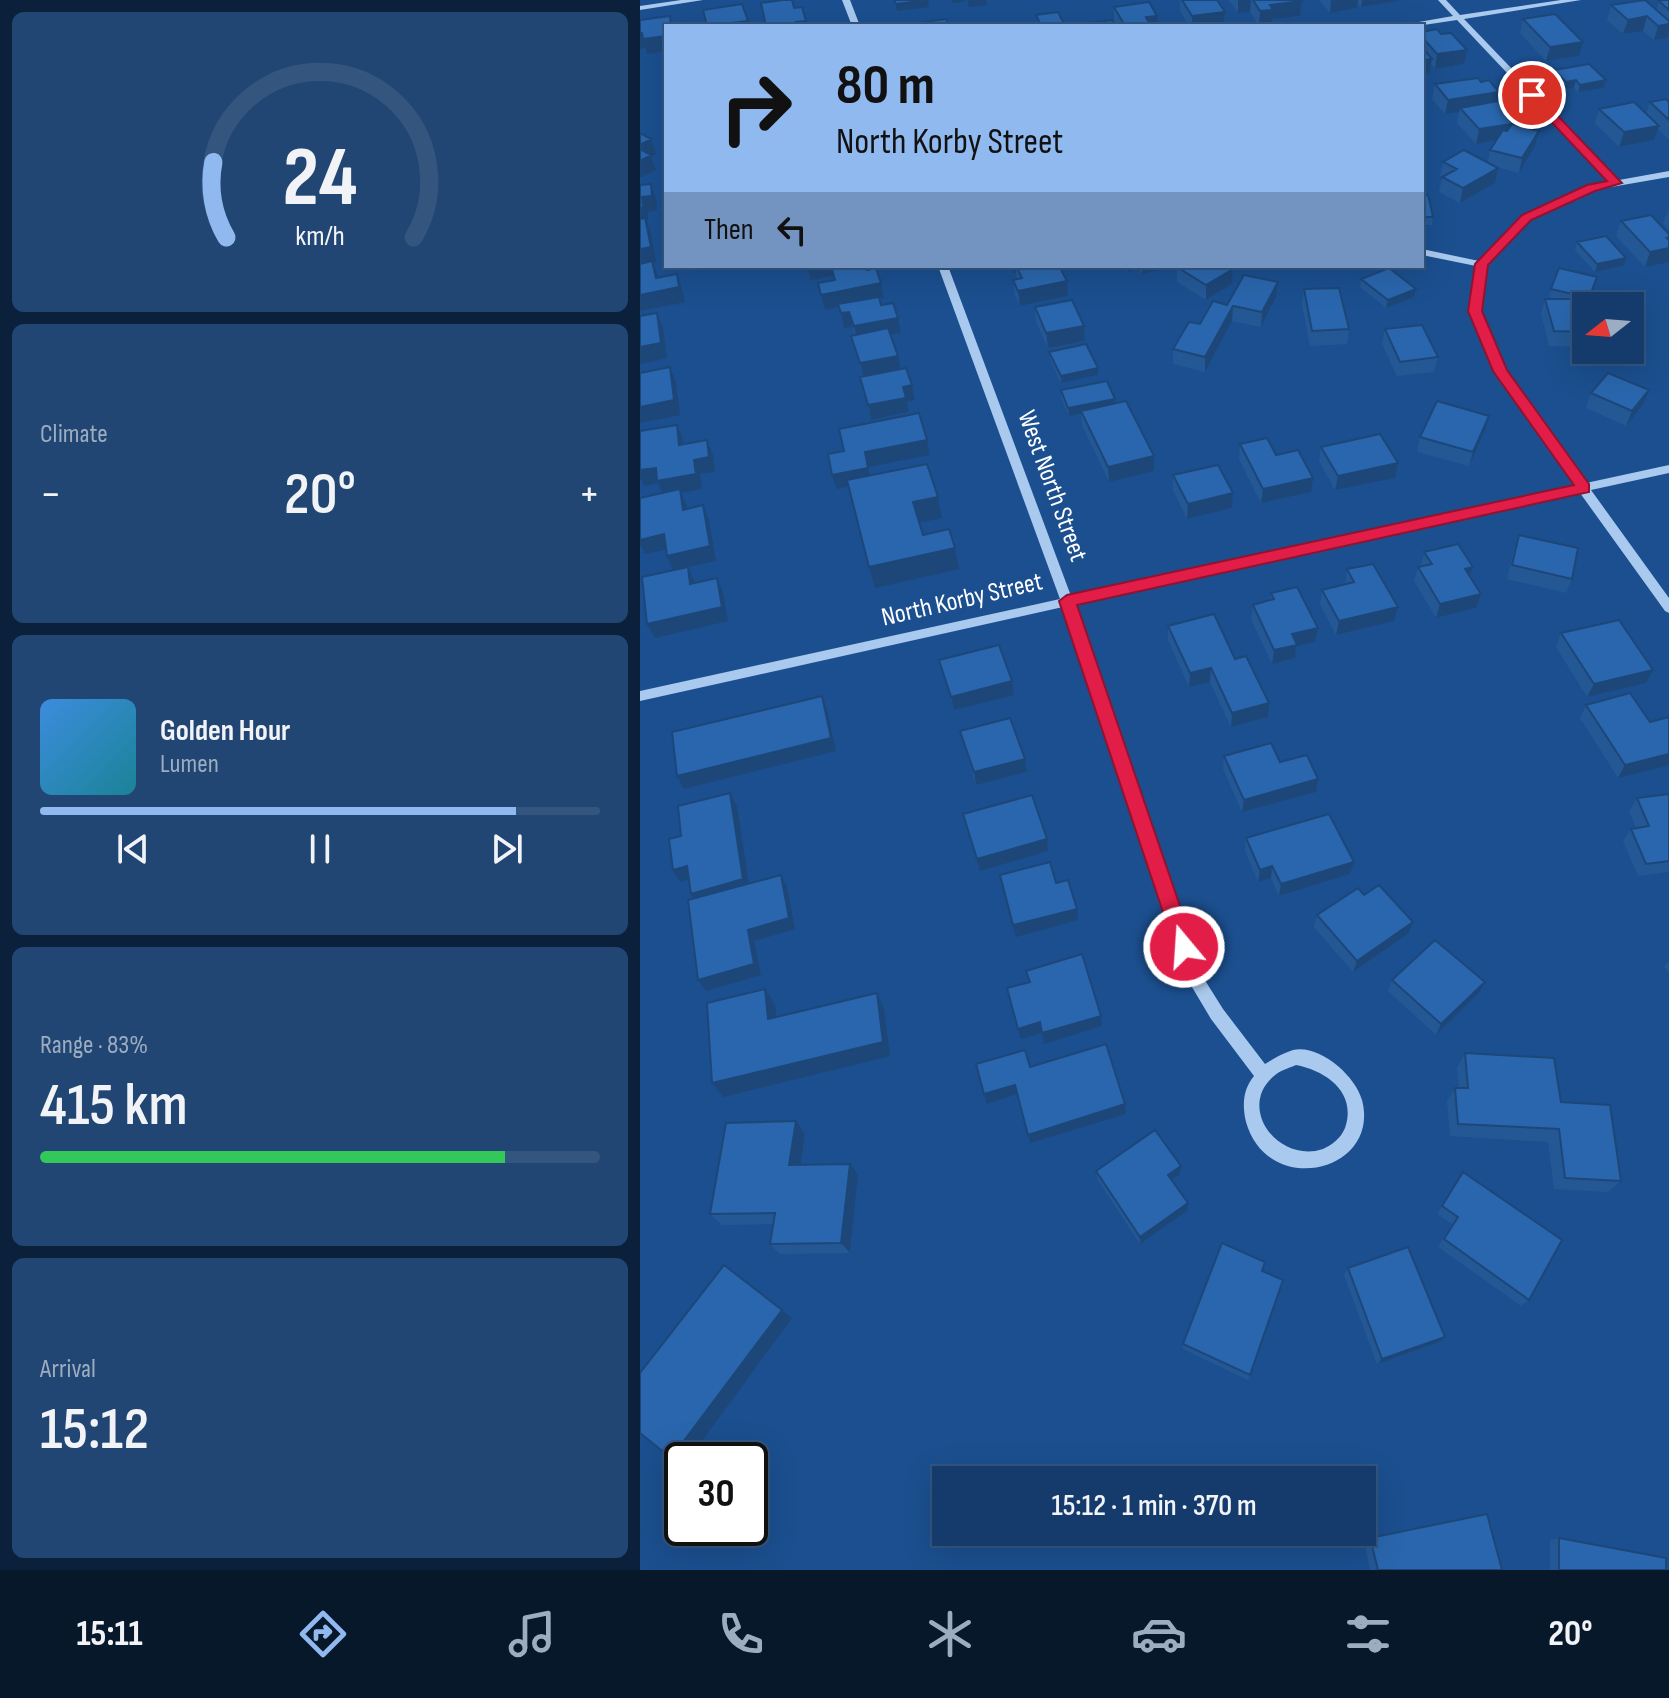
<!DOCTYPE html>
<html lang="en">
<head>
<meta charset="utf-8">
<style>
  body { margin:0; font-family:"Sofia Sans Condensed",sans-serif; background:#214673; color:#f1f3f6; height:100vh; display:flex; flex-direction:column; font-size:30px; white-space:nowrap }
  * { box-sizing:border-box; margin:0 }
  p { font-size:26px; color:#9dadc1 }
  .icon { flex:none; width:44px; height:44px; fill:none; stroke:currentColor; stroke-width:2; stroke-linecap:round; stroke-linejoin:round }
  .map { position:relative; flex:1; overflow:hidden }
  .side { display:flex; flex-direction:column; gap:12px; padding:12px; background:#0b203b; width:640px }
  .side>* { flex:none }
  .hud { position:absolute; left:24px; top:24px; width:760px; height:244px; border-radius:0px; box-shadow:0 8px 32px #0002,0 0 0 2px #33557e; background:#90b9f0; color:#111; overflow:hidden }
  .needle { width:52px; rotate:253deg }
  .tools { position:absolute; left:932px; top:292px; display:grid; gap:16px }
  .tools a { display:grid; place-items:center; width:72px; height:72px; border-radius:0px; background:#143b6b; box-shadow:0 8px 32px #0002,0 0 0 2px #33557e; font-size:40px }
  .speed { position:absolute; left:24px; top:1442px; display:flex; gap:16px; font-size:40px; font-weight:700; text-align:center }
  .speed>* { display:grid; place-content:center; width:104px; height:104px; border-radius:50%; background:#143b6b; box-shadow:0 8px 32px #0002,0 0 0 2px #33557e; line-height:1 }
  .speed .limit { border:4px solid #111; border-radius:12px; background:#fff; color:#111 }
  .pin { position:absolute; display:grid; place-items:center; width:68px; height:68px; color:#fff; margin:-34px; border:4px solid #fff; border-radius:50%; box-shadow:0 2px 8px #0007 }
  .me { position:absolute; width:88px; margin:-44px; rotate:342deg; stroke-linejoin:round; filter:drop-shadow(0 0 6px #0008) }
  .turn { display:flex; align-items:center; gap:28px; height:168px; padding:0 40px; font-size:36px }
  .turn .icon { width:104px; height:104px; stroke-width:2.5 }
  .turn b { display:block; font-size:56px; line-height:68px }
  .then { display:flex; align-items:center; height:76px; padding:0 40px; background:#0003; gap:16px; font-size:30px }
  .big { font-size:60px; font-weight:600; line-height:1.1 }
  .side .tile { flex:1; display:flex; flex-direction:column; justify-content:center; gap:12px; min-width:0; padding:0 28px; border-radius:12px; background:#214673 }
  .side .dial { align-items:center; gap:0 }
  .dial svg { height:208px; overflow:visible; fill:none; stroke:#33557e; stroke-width:7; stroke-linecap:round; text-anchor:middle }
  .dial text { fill:#f1f3f6; stroke:none }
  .song { display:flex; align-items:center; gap:24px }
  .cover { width:96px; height:96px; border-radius:12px; background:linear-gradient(135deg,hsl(210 70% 55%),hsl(190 70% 35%)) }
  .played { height:8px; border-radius:4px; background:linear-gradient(90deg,#90b9f0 85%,#33557e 85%) }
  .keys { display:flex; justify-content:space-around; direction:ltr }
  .heat { display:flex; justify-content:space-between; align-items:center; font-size:44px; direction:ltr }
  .charge { height:12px; border-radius:6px; background:linear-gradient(90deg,#34c759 83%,#33557e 0) }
  .trip { position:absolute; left:292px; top:1466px; width:444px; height:80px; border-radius:0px; background:#143b6b; box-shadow:0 8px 32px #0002,0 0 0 2px #33557e; font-weight:600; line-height:80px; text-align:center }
  .dock { display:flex; height:128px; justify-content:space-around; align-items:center; background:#08182b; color:#9dadc1 }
  .dock .icon { width:56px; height:56px }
  .dock .selected { color:#90b9f0 }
  .dock b { font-size:36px; color:#f1f3f6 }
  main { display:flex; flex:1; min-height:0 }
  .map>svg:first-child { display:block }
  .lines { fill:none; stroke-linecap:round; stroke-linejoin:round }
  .minor { fill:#a9c9ee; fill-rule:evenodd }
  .wall { fill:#245895 }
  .shaded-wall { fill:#1d4779 }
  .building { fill:#2a66ad; stroke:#1d4779; stroke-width:2 }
  .route { fill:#e11d48; stroke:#92132f; stroke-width:2 }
  .labels { text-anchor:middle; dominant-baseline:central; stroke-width:8; stroke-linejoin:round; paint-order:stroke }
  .street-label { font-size:26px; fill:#fff; stroke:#1b4f8f }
</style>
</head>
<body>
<main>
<section class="side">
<div class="tile dial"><svg viewBox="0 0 100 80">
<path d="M14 69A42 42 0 1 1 86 69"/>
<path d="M14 69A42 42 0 0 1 9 40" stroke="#90b9f0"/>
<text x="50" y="56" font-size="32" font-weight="700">24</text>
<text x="50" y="72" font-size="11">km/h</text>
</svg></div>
<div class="tile"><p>Climate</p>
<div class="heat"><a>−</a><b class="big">20°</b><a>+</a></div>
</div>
<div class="tile">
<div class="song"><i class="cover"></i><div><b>Golden Hour</b><p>Lumen</p></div></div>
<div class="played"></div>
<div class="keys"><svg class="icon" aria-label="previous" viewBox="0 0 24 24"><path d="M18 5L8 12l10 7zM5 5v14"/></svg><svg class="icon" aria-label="pause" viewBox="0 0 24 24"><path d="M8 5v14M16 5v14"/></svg><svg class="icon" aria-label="next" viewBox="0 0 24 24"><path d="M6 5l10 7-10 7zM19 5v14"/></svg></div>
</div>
<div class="tile"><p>Range · 83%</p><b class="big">415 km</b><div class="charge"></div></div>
<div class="tile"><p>Arrival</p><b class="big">15:12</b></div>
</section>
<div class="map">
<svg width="1029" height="1570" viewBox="0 0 1029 1570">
  <rect width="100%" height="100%" fill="#1b4f8f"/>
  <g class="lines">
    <path class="minor" d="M41 0H63L0 10V6Z
      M202 0H210L220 26H212Z
      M798 0H806L820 15 921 0H941L824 19 979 180 1029 171V177L954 190 889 219 846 265 840 311 865 370 946 483 1029 465V473L951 490 1029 598V613L1025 611 940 493 435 605 561 974 583 1009 625 1064C633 1059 643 1053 653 1050 679 1044 715 1075 722 1100 741 1172 628 1199 606 1122 602 1105 603 1089 614 1076L571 1019 546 977 423 607 0 701V691L420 599 298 266H308L431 596 936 486 855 371 830 311 836 266 782 255V249L839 261 883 215 949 186 970 182 817 20 777 26H756L813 16ZM656 1065C687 1071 717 1093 705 1128 701 1138 692 1145 683 1149 639 1164 596 1108 634 1076 639 1071 649 1068 656 1065Z"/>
  </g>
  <path class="wall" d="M540 0H577L585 12 584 26H549L540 10Z
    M589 0H613L660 16 632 19V24L619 26 610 12 598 13Z
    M679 0H763L721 7 718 4 717 8 690 13Z
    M1029 0V32L1027 38 1014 40 1003 31 983 34 967 20 971 5 1017 10 1019 1Z
    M474 7 517 26H477L474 21Z
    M883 19 939 56 906 61 880 33Z
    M782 32 824 64 795 69 791 64 789 73 782 74Z
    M914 70 966 80 964 88 938 92 934 88 924 89 912 78Z
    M841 82 859 92 857 102 877 126 899 131 895 146 879 173 856 167 855 183 820 203 799 192 802 178 800 177 803 162H848L850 150 856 141 836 144 817 123 819 112 805 114 792 99 795 84Z
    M1010 102H1029V140L1018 129 1014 140 979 147 955 123 959 109 1006 114Z
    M782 195 793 217 792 225H782Z
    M1029 208V229L1023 223Z
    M981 221 1029 234 1005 267 976 236Z
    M937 242 986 258 984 266 955 272 935 250Z
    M167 266H231L241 283 244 298 240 299 241 305 258 318 261 333 250 335 261 369 272 385 275 400 267 402 269 412 231 420 220 377 223 376 211 336 215 335 213 327 204 328 199 307 185 310 182 298 178 283 194 280 193 276 171 280Z
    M370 266H419L427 281 428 296 380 306 375 295 373 280 377 279 376 273H373Z
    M483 266H589L593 269 592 284 566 300 537 282V267L539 266 502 274 499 269 488 272Z
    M919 268 957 277 947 306 944 305 946 310V347L909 346 901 314 905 299H918L909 297Z
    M721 279 774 297 746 308 720 287Z
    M664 289 709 329 707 344 670 346 662 304Z
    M636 297 621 327 592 321 565 372 533 364V349L560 324 587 305Z
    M395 307 444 326 445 341 408 348 396 322Z
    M745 329 798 357 794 372 757 376 742 344Z
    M409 352 458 368V375L421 383 410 359Z
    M421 390 475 399V403L514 471 469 482 442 425 441 413 429 416 421 398Z
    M951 393 1003 405 986 426 946 408Z
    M849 416 845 430 829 466 777 452 780 437Z
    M600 444 636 455 671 492 621 503 599 459Z
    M681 447 755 478 695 490 679 461Z
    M533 475 592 508 547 519 533 490Z
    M879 535 932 579 926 593 867 579 874 549Z
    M784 552 836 608 796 618 774 581 778 567 781 566Z
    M707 569 754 621 696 635 680 604 682 590 705 585Z
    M631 593 678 628 675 642 656 646 655 658 632 664 611 619 613 605 630 600Z
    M528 626 595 659 628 717 591 727 570 682 549 687 528 640Z
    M921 633 1006 683 947 697 916 647Z
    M299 660 372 681 374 695 314 710Z
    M946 705 1010 722 978 778 940 718Z
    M320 731 387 772 336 785Z
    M584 756 640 762 676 792 602 812 583 769Z
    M1029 794V872L998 876 983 841 991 829 996 828 989 811 997 798Z
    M606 838 714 862 710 874 639 896 631 878 618 882 605 851Z
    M677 915 773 922 769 933 713 972 674 927Z
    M1029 961V974L1024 966Z
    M752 980 845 982 839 993 796 1035 748 991Z
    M825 1053 921 1102 981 1181 968 1192 914 1189 908 1142 810 1136 807 1101 815 1088H819L817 1068Z
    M165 1134 161 1165 218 1175 210 1253 140 1254 130 1244 133 1224 82 1225 70 1214Z
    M541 1166 540 1174 532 1180 548 1203 547 1211 500 1244 457 1179 456 1171Z
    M823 1172 889 1300 881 1306 798 1247 812 1224 797 1214Z
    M708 1268 799 1342 737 1364 704 1275Z
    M622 1271 643 1280 608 1380 543 1349V1344Z
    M730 1538 862 1570H730L724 1540Z
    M919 1538 1026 1570H910V1540Z"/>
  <path class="shaded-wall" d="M288 0 289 7 257 11 256 4Z
    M312 0H326V1L312 3Z
    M328 0H347V5L329 7Z
    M598 0H611L610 12 598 13Z
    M691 0H718L717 8 690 13Z
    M722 0H763L721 7Z
    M662 1 660 16 632 19V24L619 26 620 11 630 5Z
    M585 12 584 26H552V16Z
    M517 16V26H487L506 17Z
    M1007 16 1003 31 983 34 988 20Z
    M108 21 109 26H73Z
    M166 21 167 26H157L156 22Z
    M1029 24V32L1027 38 1014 40 1018 26Z
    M0 34 26 36V51L7 54 6 48 0 49Z
    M943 42 939 56 906 61 910 47Z
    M827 50 824 64 795 69 797 54Z
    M792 59 789 73 782 74V60Z
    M936 80 934 88 924 89 926 82Z
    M966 80 964 88 938 92 940 85Z
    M859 92 856 106 820 108 819 112 805 114 808 100Z
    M878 123 875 137 836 144 839 129Z
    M1019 126 1014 140 979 147 984 132Z
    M899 131 895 146 879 173 882 158Z
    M11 139 16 154 11 157 16 170 0 178V145Z
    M858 168 855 183 820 203 823 188Z
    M11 184 16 199 17 210 8 212V222H7L11 233 16 262 13 263 18 276 21 291 37 274 42 289 45 302 0 311V208L2 197Z
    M1027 238H1029V262L1005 267 1010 252Z
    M986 258 984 266 955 272 957 264Z
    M167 266H231L232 269 194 276 191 266 193 276 171 280Z
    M372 266H375L376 273H373Z
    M488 266H499V269L488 272Z
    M502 266H540L502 274Z
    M593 269 592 284 566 300V285Z
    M427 281 428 296 380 306 378 291Z
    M638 282 636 297 621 327 622 312Z
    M241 283 244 298 185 310 181 295Z
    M776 289 774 297 746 308 748 300Z
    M593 306 592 321 565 372V357Z
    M209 312 213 327 204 328 201 313Z
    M17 313 23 328 27 358 0 364V347Z
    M258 318 261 333 217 341 214 326Z
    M444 326 445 341 408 348 406 333Z
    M258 356 261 371 224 378 220 363Z
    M30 367 36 382 40 415 0 423V407Z
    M458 368V375L421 383V376Z
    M272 385 275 400 267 402 269 412 231 420 228 405 263 387Z
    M1009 390 1003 405 986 426 992 411Z
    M475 399V406L429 416 428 408Z
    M849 416 845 430 829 466 833 452Z
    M37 425 43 440 45 460 39 445Z
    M67 440 73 455 75 472 60 474 62 489 41 493 46 504 49 524 24 496 18 483 4 486 0 477V470L54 460Z
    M287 440 290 455 228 467 225 452Z
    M514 456V471L469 482 468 467Z
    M758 463 755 478 695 490 698 476Z
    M228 468 232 482 197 489 192 475Z
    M673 478 671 492 621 503 623 489Z
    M593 493 592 508 547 519 548 504Z
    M298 497 302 518 278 523 273 502Z
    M63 505 69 520 76 561 33 570 27 556Z
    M24 534 30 549 5 554 0 544V540Z
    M315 548 319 569 235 588 229 567Z
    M48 567 54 581 56 598 50 584Z
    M833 567 828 581 825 569Z
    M77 578 83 592 88 621 15 638 7 624Z
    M841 594 836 608 796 618 800 604Z
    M758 607 754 621 696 635 699 621Z
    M678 628 675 642 656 646 655 658 632 664 634 650 652 634Z
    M571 668 570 682 549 687 550 673Z
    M1013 670 1006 683 947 697 954 684Z
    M372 681 374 695 314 710 311 697Z
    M182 696 187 710 196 751 44 789 37 776Z
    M629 703 628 717 591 727 592 713Z
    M1029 754V765L978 778 985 765Z
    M385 759 387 772 336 785 334 772Z
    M678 779 676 792 602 812 604 800Z
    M90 793 97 806 110 891 58 905 51 894Z
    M407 839 408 851 340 871 337 859Z
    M714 862 710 874 639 896 641 884Z
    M47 866 55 878 40 882 33 870Z
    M632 866 631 878 618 882 620 870Z
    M141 875 147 887 155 929 114 941 121 975 66 991 58 980 108 930Z
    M437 909 438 920 376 937 373 925Z
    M773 922 769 933 713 972 717 961Z
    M845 982 839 993 796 1035 801 1024Z
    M125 989 135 1005 138 1034 128 1019Z
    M237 993 244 1009 250 1056 83 1097 72 1083Z
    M461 1016 462 1026 404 1044 402 1033Z
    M400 1022 402 1033 381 1039 378 1029Z
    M375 1085 377 1094 347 1104 344 1094Z
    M485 1104 486 1114 390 1143 388 1135Z
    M156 1121 165 1134 159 1177 149 1165Z
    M210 1164 218 1175 210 1253 201 1243Z
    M541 1166 540 1174 528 1183V1175Z
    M548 1203 547 1211 500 1244V1237Z
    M142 1310 152 1318 48 1460H42V1462L31 1458Z
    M805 1337 799 1342 737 1364 742 1359Z"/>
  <path class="building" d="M143 0H152L154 8 162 7 166 21 156 22 157 26H126L121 3Z
    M254 0H288L256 4Z
    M542 0H577L585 12 552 16Z
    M613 0H661L662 1 630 5 633 10 620 11Z
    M1005 0 1029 21V24L1018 26 1007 16 988 20 971 5Z
    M1023 0H1029V10L1019 1Z
    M509 2 517 16 506 17 509 23 487 26H485L474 7Z
    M102 4 108 21 67 26 63 10Z
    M418 12 425 26 385 25 400 23 396 15Z
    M915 14 943 42 910 47 883 19Z
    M30 16 31 26H26V36L3 39 2 33 0 34V20Z
    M306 19 309 26H279L278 23Z
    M472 20 475 26H442L441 24Z
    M797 29 801 34 811 33 827 50 797 54 782 37V32Z
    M782 47 792 59 782 60Z
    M949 64 966 80 940 85 936 80 926 82 914 70Z
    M838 78 841 82 849 80 859 92 808 100 795 84Z
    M1026 99 1029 102V120L1010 102Z
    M858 101 878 123 839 129 820 108Z
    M994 102 1019 126 984 132 959 109Z
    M872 124 899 131 882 158 850 150 863 130 867 131Z
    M0 133 11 139 0 145Z
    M0 149 11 155 0 161Z
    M824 150 858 168 823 188 802 177 817 169 803 162Z
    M11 184 12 196 2 197 3 207 0 208V185Z
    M782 195H788L793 217H782Z
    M1011 215 1029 234V238H1027L1029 240V248L1010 252 981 221Z
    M5 218 11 247 0 249V219Z
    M966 236 986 258 957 264 937 242Z
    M12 261 16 278 37 274 39 287 0 295V264Z
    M191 266H225L227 270 236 268 241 283 181 295 178 283 195 280Z
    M376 266H394V267L419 266 427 281 378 291 373 280 382 278Z
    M539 266H589L593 269 566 285 537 267Z
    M749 268 776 289 748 300 721 279Z
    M919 268 957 277 949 298 911 289Z
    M604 275 638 282 622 312 593 306 565 357 533 349 549 322 560 324 573 301 587 305Z
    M699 288 709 329 672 331 664 289Z
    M239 297 241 305 253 303 258 318 214 326 209 312 201 313 198 304Z
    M905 299H943L946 310V332L914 331Z
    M432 300 444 326 406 333 395 307Z
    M17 313 21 343 0 347V316Z
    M782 325 798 357 760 362 745 329Z
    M248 328 258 356 220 363 211 336Z
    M446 344 458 368 421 376 409 352Z
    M30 367 34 400 0 407V373Z
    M266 368 272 385 263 387 266 398 228 405 220 377Z
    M968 373 1009 390 992 411 951 393Z
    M467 381 475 399 428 408 421 390Z
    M486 401 514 456 468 467 441 411Z
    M797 401 849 416 833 452 780 437Z
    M279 413 287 440 225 452 228 468 192 475 188 454 204 451 199 429Z
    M37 425 39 445 67 440 69 457 54 460 56 474 17 481 16 468 0 470V431Z
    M740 434 758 463 698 476 681 447Z
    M627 438 636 455 658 450 673 478 623 489 600 444Z
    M287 464 298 497 273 502 283 535 309 529 315 548 229 567 207 480Z
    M578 465 593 493 548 504 533 475Z
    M40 489 43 510 63 505 70 546 27 556 24 534 0 540V498Z
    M879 535 938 548 932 579 872 565Z
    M818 544 833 567 825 569 841 594 800 604 778 567 792 564 784 552Z
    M733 564 758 607 699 621 682 590 714 582 707 569Z
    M48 567 50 584 77 578 82 607 7 624 2 577Z
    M657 587 678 628 652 634 657 645 634 650 613 605 634 599 631 593Z
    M574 614 595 659 606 656 629 703 592 713 571 668 550 673 528 626Z
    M979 620 1013 670 954 684 921 633Z
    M359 645 372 681 311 697 299 660Z
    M990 693 1010 722 1029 717V754L985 765 946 705Z
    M182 696 191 738 37 776 32 732Z
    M370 718 385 759 334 772 320 731Z
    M631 743 640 762 667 755 678 779 604 800 584 756Z
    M90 793 103 879 51 894 47 866 33 870 29 839 41 836 38 806Z
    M1029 794V861L1006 864 991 829 1009 826 997 798Z
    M392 795 407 839 337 859 323 814Z
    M689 814 714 862 641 884 632 866 620 870 606 838Z
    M410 862 416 883 428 880 437 909 373 925 360 875Z
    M141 875 149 918 108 930 114 964 58 980 48 900Z
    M739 885 773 922 717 961 677 915 718 888 724 895Z
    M795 940 845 982 801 1024 752 980Z
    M442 954 461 1016 402 1033 400 1022 378 1029 367 988 390 982 386 971Z
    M125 989 128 1019 237 993 243 1042 72 1083 67 1003Z
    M466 1044 485 1104 388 1135 375 1085 344 1094 336 1064 385 1050 390 1067Z
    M825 1053 914 1058 921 1102 970 1105 981 1181 925 1178 919 1129 818 1124 815 1088H828Z
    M156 1121 149 1165 210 1164 201 1243 130 1244 135 1213 70 1214 86 1123Z
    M515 1130 541 1166 528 1175 548 1203 500 1237 456 1171Z
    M823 1172 922 1240 889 1300 804 1239 818 1217 802 1206Z
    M582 1243 625 1262 622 1271 643 1280 610 1375 543 1344Z
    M768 1247 805 1337 742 1359 708 1268Z
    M84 1265 142 1310 31 1458 0 1433V1373Z
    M847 1514 862 1570H738L730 1538Z
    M919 1538 1026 1558V1570H919Z"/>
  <path class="route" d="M888 93H896L982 183 955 191 891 220 848 265 842 311 867 370 949 484V492L437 605 554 947 551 954 544 956 537 954 419 601 427 595 934 485 853 371 828 311 835 264 882 215 947 185 967 181 888 97Z"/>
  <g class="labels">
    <g class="street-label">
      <text transform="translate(412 486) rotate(70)">West North Street</text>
      <text transform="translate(322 600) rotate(-13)">North Korby Street</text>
    </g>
  </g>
</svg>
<div class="tools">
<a><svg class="needle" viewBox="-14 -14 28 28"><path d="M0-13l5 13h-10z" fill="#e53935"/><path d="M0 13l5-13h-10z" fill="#9dadc1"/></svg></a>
</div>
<div class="speed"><div class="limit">30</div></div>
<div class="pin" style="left:892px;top:95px;background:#d93025"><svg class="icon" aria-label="arrive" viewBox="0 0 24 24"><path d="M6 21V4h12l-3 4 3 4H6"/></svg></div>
<svg class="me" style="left:544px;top:947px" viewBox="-20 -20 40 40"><circle r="17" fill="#e11d48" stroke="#fff" stroke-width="3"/><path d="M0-11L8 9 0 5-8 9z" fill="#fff"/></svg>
<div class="trip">15:12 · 1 min · 370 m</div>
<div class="hud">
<div class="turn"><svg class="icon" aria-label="right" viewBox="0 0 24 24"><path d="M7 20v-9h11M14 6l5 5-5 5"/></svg><div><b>80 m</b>North Korby Street</div></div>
<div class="then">Then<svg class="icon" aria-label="left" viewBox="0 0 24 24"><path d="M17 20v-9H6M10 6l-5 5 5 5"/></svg></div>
</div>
</div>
</main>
<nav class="dock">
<b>15:11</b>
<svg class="icon selected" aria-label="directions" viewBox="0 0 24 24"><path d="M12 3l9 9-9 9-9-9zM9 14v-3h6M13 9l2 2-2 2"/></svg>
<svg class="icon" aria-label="music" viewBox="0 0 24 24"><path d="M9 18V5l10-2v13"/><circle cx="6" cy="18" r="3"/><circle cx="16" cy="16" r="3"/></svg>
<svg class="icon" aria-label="phone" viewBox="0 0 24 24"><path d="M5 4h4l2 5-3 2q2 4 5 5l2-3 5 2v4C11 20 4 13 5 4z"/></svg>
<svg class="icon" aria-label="climate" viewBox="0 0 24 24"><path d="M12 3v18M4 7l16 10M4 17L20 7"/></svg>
<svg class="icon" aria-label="car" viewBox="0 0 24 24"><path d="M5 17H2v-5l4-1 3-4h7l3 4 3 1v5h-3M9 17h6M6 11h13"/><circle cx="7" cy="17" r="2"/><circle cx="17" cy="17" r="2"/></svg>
<svg class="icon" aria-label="filters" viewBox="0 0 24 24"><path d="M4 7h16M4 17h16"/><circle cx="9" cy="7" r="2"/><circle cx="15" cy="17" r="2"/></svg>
<b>20°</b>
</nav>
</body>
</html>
